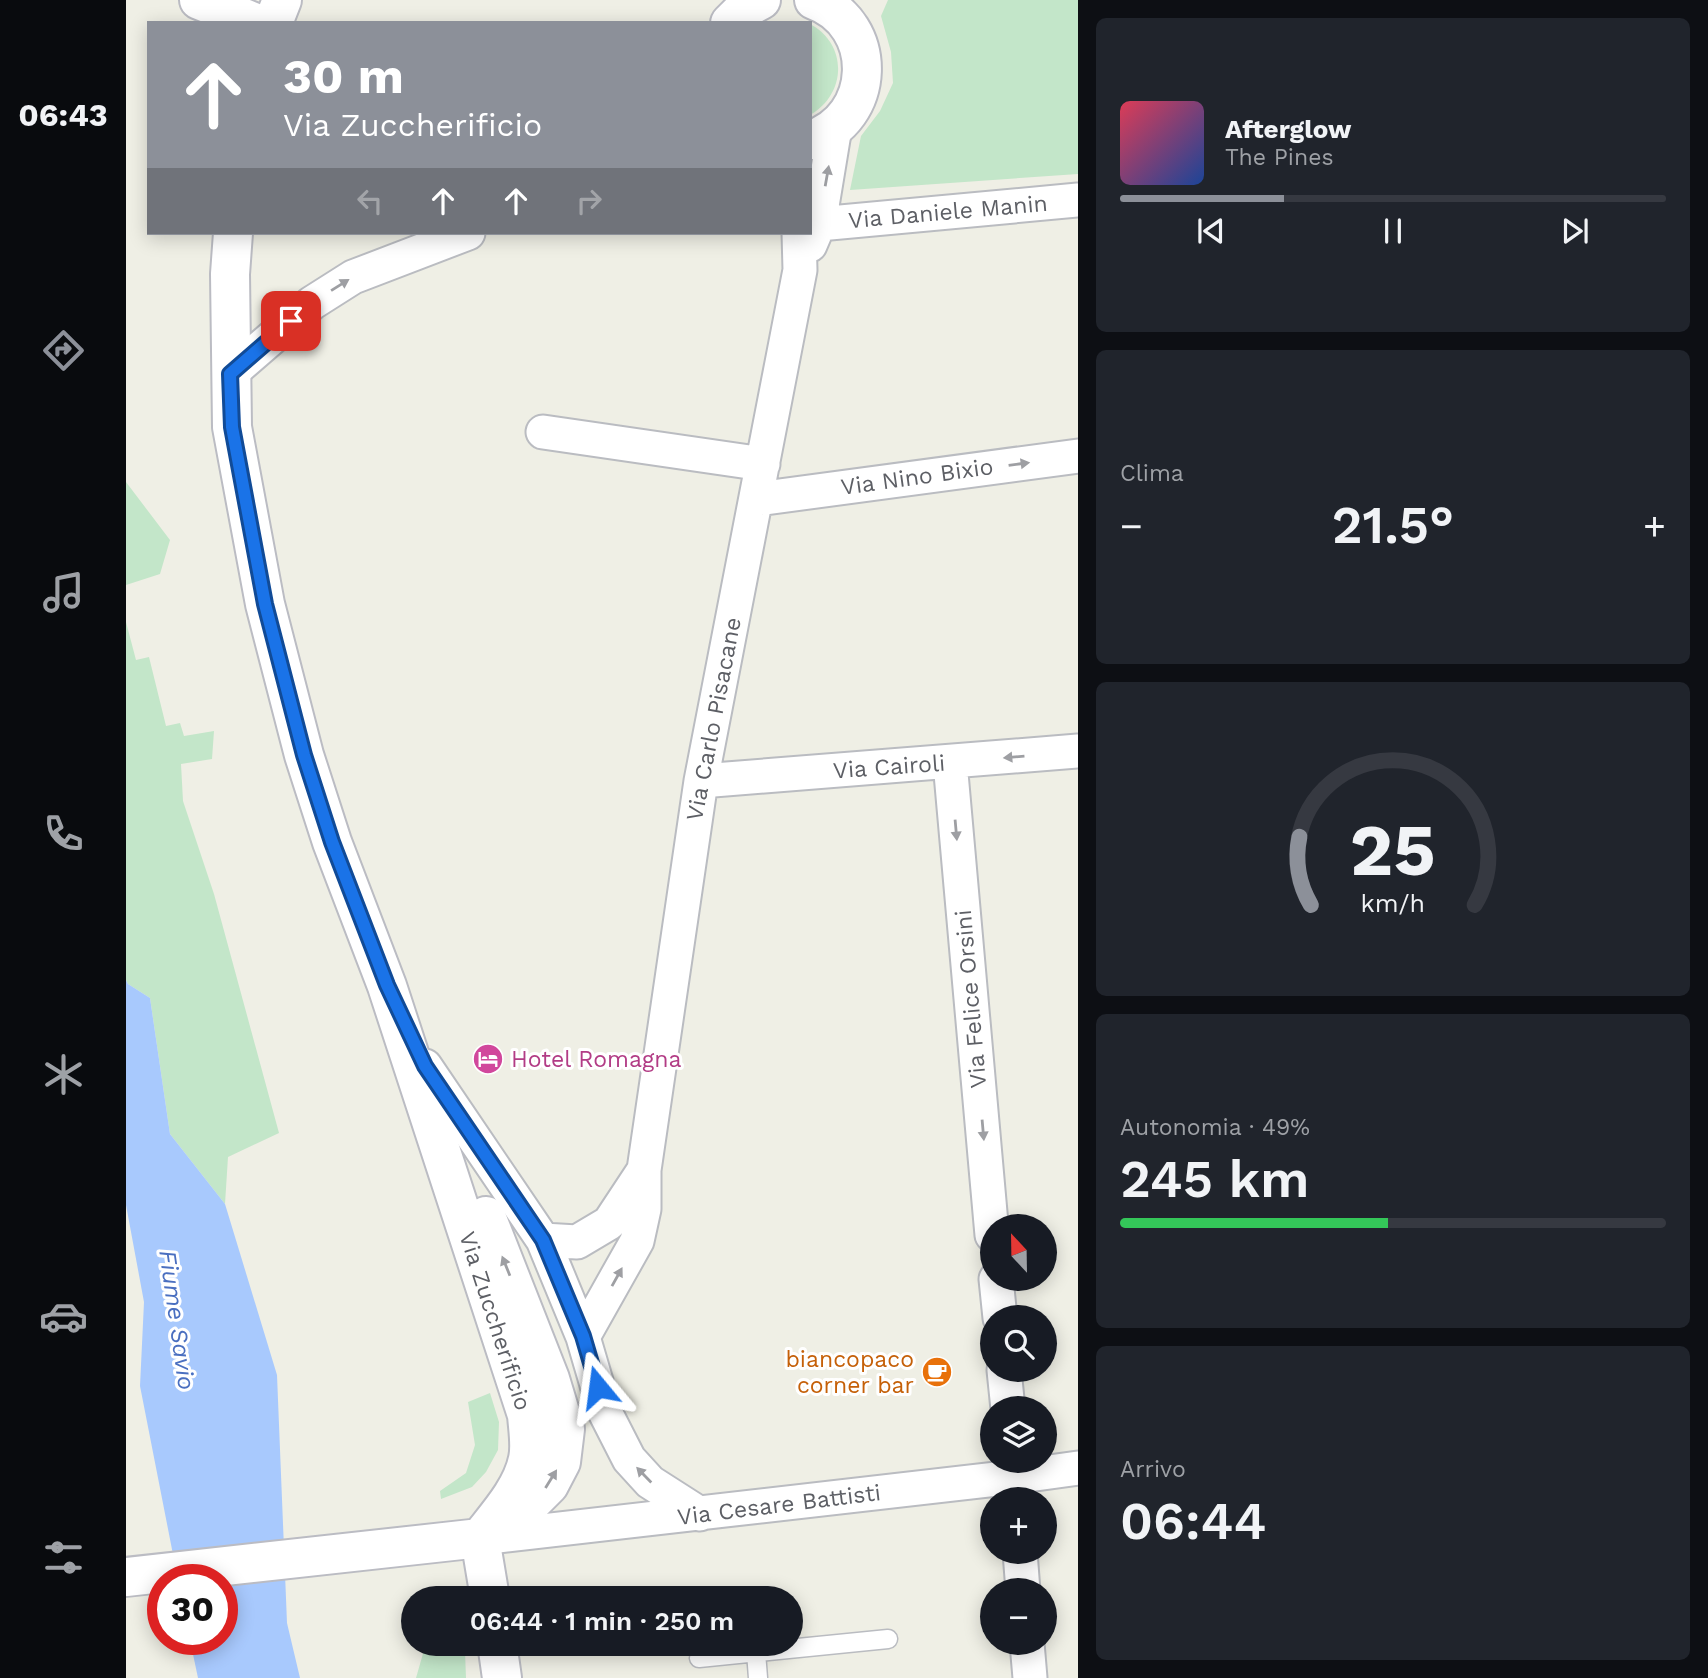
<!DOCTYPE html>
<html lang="it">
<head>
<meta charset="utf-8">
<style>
  body { margin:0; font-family:"Work Sans",sans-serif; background:#20242c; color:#f1f3f6; height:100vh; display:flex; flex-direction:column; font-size:26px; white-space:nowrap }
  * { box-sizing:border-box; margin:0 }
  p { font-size:23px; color:#9ea1a6 }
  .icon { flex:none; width:38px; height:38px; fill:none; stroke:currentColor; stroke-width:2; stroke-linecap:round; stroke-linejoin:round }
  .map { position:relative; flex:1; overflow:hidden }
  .drawer { display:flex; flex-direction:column; gap:18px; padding:18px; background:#0d0f14; width:630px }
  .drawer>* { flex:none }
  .banner { position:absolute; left:21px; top:21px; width:665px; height:214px; border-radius:0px; box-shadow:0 4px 18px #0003; background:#8c9099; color:#fff; overflow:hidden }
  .needle { width:46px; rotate:338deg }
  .buttons { position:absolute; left:854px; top:1214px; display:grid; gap:14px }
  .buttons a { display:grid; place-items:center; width:77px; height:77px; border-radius:50%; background:#171b24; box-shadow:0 4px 18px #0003; font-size:35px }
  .speed { position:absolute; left:21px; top:1564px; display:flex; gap:14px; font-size:35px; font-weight:700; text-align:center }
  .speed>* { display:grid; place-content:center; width:91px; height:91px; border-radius:50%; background:#171b24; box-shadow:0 4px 18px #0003; line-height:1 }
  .speed .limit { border:10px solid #d22; background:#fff; color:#111 }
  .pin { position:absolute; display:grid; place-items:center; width:60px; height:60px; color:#fff; margin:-30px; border-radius:14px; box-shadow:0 4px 10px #0006 }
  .me { position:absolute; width:77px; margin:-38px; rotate:344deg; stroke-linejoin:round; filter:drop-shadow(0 0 5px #0008) }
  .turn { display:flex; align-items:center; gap:24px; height:147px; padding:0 21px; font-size:32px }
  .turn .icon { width:91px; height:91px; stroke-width:2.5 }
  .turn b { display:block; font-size:49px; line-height:60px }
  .lanes { display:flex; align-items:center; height:66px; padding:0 21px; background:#0003; justify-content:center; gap:35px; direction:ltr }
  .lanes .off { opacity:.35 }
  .big { font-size:52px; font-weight:600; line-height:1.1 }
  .drawer .card { flex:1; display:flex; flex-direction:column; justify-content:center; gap:10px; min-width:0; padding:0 24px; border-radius:10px; background:#20242c }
  .drawer .dial { align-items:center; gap:0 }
  .dial svg { height:182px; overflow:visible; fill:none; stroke:#363941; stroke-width:7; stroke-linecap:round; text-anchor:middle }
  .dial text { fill:#f1f3f6; stroke:none }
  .song { display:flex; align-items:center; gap:21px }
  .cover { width:84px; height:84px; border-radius:10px; background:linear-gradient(135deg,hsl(350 70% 55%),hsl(220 70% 35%)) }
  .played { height:7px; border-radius:4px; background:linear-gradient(90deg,#8c9099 30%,#363941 30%) }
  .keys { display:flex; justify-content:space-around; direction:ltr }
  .heat { display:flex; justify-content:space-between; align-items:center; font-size:38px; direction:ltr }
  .charge { height:10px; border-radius:5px; background:linear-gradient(90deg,#34c759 49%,#363941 0) }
  .trip { position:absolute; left:275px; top:1586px; width:402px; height:70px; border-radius:35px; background:#171b24; box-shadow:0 4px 18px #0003; font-weight:600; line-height:70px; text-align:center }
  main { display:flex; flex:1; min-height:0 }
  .dock { display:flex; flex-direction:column; width:126px; justify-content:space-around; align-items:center; background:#090b0e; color:#9ea1a6 }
  .dock .icon { width:49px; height:49px }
  .dock .on { color:#8c9099 }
  .dock b { font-size:32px; color:#f1f3f6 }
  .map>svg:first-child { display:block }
  .green { fill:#c3e6c9 }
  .water { fill:#a8c9fd }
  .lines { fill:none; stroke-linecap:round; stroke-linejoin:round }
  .lane-casing { stroke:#babcc1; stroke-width:21 }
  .street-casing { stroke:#babcc1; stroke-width:37 }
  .secondary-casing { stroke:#bbbcc3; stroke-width:42 }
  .lane { stroke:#fff; stroke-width:18 }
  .street { stroke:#fff; stroke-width:33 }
  .secondary { stroke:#fff; stroke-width:38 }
  .oneway { fill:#9e9fa3 }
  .route-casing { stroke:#114b97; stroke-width:18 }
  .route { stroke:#1a73e8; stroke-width:12 }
  .labels { text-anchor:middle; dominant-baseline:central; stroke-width:6; stroke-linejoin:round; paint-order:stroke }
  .street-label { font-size:23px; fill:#5d5f65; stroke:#fff }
  .hotel-label { font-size:23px; fill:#b23c85; stroke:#fff; text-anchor:start }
  .food-label { font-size:23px; fill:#c56008; stroke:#fff; text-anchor:end }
  .water-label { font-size:24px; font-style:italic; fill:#4a6fc0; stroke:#fff }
</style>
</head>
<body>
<main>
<nav class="dock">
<b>06:43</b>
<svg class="icon on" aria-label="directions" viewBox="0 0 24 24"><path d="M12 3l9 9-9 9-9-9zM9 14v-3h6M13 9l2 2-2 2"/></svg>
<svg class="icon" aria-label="music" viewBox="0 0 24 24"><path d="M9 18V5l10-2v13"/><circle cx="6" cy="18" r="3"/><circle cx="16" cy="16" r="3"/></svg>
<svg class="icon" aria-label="phone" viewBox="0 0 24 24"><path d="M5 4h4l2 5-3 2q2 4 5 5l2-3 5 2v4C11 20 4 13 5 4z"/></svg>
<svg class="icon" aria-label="climate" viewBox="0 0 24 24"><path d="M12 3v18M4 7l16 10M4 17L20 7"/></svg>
<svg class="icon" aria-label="car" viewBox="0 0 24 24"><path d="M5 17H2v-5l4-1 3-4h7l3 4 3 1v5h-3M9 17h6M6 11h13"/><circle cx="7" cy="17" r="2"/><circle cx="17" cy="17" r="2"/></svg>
<svg class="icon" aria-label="filters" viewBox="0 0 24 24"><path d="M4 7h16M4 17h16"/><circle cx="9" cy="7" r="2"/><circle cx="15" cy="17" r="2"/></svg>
</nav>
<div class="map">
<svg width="952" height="1678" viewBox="0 0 952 1678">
  <rect width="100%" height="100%" fill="#efefe5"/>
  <path class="green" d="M762 0H952V174L724 190 735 136 754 111 767 83 765 52 755 16Z
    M684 24C722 44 721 94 684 115Z
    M0 482 44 540 34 574 0 585Z
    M0 622 10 660 23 657 40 726 54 723 58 736 88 731 86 759 55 764 57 801 88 894 153 1133 102 1157 99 1204 44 1134 24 998 2 984 0 980Z
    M364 1393 373 1422 372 1450 360 1472 346 1487 315 1499 314 1491 340 1473 349 1445 342 1402Z
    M300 1643H321L339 1651 340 1678H290Z"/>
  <path class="water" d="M0 980 2 984 24 998 44 1134 99 1204 151 1375 161 1623 174 1678H72L64 1640H96V1580H52L14 1386 18 1302 0 1205Z"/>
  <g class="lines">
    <g class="lane-casing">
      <path id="lane" d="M630 1652 632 1678
        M573 1658 762 1639"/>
    </g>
    <g class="street-casing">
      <path id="street" d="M693 224 952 200
        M684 245 693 224 709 127
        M104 374 186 303 227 277 342 233
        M417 432 637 464
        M631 499 952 456
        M824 762 866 1235
        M575 781 952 751
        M299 1066 417 1240 457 1337 479 1412 503 1459 524 1482 574 1514
        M417 1240 451 1242 483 1223 518 1170
        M870 1279 874 1318
        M457 1337 511 1241 518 1209V1170L575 781 674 270 673 233
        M878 1370 882 1409
        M354 1538 888 1477 952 1468
        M894 1552 897 1591
        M901 1643 904 1678"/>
    </g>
    <g class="secondary-casing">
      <path id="secondary" d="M73 0 130 23
        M147 23 156 0
        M604 23 618 9 635 0
        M684 140C751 119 754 24 688 0
        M107 233 104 274 106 427 139 604 178 755 206 842 261 986 401 1415C402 1429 405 1446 402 1459 396 1489 372 1515 354 1538
        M354 1538 364 1598
        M0 1577 354 1538 404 1504 423 1485 435 1462 439 1429 424 1379 360 1216
        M371 1643 376 1678"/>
    </g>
    <use href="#lane" class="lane"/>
    <use href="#street" class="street"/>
    <use href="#secondary" class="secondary"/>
  </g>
  <defs><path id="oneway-solid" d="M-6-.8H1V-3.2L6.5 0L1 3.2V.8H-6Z" transform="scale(1.75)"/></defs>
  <g class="oneway">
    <use href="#oneway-solid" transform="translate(701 176) rotate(-80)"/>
    <use href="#oneway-solid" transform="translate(214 285) rotate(-32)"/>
    <use href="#oneway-solid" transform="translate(893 464) rotate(-8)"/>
    <use href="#oneway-solid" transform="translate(888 757) rotate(175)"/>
    <use href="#oneway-solid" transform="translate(830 830) rotate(85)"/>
    <use href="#oneway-solid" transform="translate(857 1130) rotate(85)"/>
    <use href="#oneway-solid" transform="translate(380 1266) rotate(-112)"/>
    <use href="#oneway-solid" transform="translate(491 1277) rotate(-61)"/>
    <use href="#oneway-solid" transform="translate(518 1475) rotate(-134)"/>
    <use href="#oneway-solid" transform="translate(425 1479) rotate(-58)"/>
  </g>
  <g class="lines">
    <g class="route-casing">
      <path id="route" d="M165 321 104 374 106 427 139 604 178 755 206 842 261 985 299 1066 417 1240 457 1336 472 1387"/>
    </g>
    <use href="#route" class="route"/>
  </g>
  <defs>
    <g id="hotel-disc" transform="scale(1.575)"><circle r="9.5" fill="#d1479c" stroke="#fff"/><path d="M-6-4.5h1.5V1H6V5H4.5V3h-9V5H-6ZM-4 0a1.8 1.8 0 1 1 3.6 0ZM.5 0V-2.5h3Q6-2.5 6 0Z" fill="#fff"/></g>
    <g id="cafe-disc" transform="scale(1.575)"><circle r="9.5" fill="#e8710a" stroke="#fff"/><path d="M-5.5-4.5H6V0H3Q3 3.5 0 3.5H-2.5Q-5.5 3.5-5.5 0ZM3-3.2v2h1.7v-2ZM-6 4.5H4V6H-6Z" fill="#fff"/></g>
  </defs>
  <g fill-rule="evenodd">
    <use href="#hotel-disc" x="362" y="1059"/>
    <use href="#cafe-disc" x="811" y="1372"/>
  </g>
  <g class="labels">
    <g class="street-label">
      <text transform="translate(822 212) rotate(-5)">Via Daniele Manin</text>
      <text transform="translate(791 477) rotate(-8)">Via Nino Bixio</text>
      <text transform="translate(588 719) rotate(-79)">Via Carlo Pisacane</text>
      <text transform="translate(763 767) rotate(-4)">Via Cairoli</text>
      <text transform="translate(845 999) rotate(-95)">Via Felice Orsini</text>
      <text transform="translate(369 1321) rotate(72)">Via Zuccherificio</text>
      <text transform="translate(653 1505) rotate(-7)">Via Cesare Battisti</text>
    </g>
    <g class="hotel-label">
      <text x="385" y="1059">Hotel Romagna</text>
    </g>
    <g class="food-label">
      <text x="788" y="1359">biancopaco<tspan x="788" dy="26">corner bar</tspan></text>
    </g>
    <g class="water-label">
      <text transform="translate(51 1320) rotate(82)">Fiume Savio</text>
    </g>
  </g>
</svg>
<div class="buttons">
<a><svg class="needle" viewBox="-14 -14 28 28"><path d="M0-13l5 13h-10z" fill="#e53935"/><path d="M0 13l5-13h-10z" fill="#9ea1a6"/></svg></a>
<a><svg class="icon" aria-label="search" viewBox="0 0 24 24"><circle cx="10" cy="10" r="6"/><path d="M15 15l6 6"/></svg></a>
<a><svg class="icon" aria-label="layers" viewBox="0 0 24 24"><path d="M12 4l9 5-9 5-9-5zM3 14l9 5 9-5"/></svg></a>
<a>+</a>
<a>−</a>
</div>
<div class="speed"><div class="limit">30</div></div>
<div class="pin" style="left:165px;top:321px;background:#d93025"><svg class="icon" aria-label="arrive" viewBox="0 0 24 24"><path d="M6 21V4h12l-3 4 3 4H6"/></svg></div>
<svg class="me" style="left:472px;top:1387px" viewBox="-20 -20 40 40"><path d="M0-17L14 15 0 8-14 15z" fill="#1a73e8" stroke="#fff" stroke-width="4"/></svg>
<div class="trip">06:44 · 1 min · 250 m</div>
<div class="banner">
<div class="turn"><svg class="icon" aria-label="ahead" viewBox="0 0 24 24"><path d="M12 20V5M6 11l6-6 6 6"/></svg><div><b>30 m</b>Via Zuccherificio</div></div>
<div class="lanes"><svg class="icon off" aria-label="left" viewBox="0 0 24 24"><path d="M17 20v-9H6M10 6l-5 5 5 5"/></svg><svg class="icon" aria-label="ahead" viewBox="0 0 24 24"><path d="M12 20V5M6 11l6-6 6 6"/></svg><svg class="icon" aria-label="ahead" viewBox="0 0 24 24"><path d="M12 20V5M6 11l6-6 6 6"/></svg><svg class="icon off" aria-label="right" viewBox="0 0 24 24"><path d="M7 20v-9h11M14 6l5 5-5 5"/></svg></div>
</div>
</div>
<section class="drawer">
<div class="card">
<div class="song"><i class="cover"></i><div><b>Afterglow</b><p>The Pines</p></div></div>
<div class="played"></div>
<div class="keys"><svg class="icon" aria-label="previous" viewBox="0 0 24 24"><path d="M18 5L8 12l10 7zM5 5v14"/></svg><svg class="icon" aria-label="pause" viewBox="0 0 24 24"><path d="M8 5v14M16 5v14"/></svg><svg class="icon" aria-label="next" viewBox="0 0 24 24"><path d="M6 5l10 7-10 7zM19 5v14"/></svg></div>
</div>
<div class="card"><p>Clima</p>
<div class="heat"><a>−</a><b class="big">21.5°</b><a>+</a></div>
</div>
<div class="card dial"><svg viewBox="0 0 100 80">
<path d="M14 69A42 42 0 1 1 86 69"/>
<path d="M14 69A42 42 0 0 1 9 39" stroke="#8c9099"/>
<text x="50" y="56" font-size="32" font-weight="700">25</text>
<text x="50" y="72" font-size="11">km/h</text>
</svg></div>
<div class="card"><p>Autonomia · 49%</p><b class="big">245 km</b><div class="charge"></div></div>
<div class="card"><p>Arrivo</p><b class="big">06:44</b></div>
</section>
</main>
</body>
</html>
